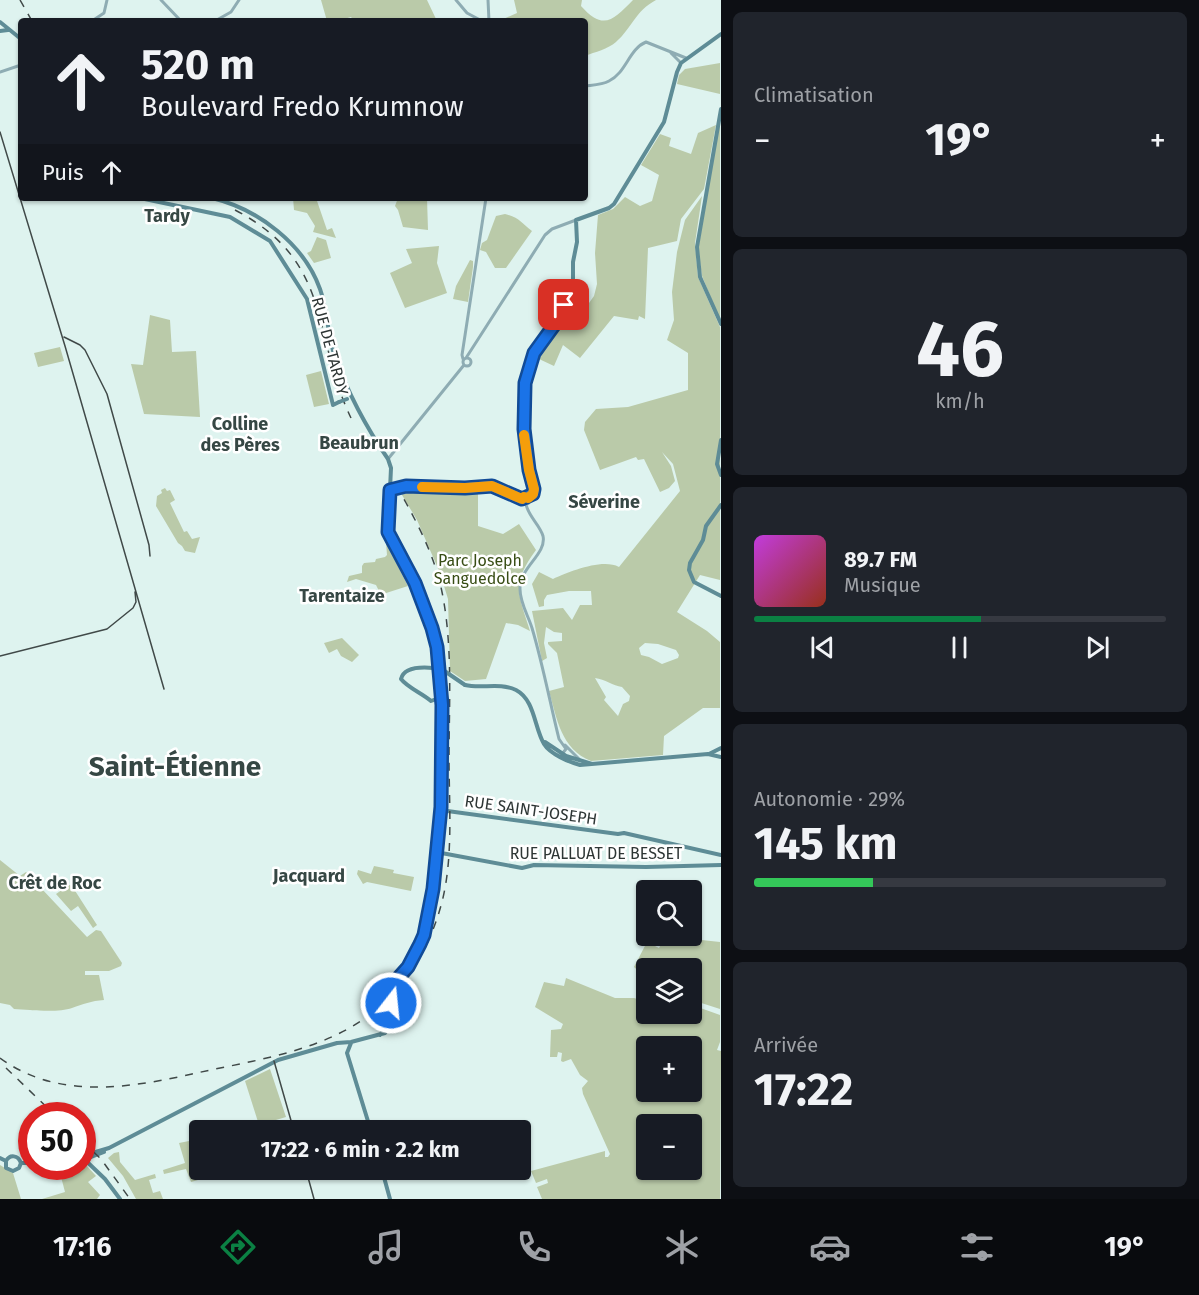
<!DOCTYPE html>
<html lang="fr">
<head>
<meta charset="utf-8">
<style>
  body { margin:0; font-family:"Fira Sans",sans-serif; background:#20242c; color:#f1f3f6; height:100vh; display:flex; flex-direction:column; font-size:22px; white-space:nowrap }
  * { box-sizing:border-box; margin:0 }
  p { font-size:20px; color:#9ea1a6 }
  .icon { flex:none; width:33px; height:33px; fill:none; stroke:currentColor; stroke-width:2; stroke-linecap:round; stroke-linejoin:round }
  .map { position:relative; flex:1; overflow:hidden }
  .drawer { display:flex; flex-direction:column; gap:12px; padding:12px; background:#0d0f14; width:478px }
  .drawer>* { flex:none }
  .banner { position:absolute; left:18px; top:18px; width:570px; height:183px; border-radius:6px; box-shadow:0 2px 4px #0004; background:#171b24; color:#f1f3f6; overflow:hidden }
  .controls { position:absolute; left:636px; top:880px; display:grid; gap:12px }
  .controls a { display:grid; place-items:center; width:66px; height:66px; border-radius:6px; background:#171b24; box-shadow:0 2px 4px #0004; font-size:30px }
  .speed { position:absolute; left:18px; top:1102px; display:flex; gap:12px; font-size:30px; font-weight:700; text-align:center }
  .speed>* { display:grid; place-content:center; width:78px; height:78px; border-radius:50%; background:#171b24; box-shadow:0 2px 4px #0004; line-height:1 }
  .speed .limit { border:9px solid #d22; background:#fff; color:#111 }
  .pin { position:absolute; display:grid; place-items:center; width:51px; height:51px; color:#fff; margin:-26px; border-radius:12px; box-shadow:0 3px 9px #0006 }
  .me { position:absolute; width:66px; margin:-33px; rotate:16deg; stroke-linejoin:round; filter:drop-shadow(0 0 4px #0008) }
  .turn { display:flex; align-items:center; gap:21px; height:126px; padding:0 24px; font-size:27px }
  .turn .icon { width:78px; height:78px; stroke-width:2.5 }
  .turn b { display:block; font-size:42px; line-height:51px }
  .then { display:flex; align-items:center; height:57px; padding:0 24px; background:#0003; gap:12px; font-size:22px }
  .big { font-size:45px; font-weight:700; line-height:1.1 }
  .drawer .card { flex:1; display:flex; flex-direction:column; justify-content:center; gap:9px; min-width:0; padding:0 21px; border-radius:9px; background:#20242c }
  .drawer .dial { align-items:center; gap:0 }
  .dial b { font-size:78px; line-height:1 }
  .song { display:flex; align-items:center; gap:18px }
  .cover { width:72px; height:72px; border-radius:9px; background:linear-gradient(135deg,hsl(290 70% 55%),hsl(10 70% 35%)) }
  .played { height:6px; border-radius:3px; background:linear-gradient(90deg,#0b8043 55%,#363941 55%) }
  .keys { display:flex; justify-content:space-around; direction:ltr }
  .heat { display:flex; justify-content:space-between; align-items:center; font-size:33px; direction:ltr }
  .charge { height:9px; border-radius:4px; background:linear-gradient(90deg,#34c759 29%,#363941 0) }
  .trip { position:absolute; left:189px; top:1120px; width:342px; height:60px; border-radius:6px; background:#171b24; box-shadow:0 2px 4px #0004; font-weight:700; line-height:60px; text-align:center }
  .dock { display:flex; height:96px; justify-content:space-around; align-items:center; background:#090b0e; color:#9ea1a6 }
  .dock .icon { width:42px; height:42px }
  .dock .active { color:#0b8043 }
  .dock b { font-size:27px; color:#f1f3f6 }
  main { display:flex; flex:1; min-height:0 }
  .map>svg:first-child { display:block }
  .green { fill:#bacaa9; fill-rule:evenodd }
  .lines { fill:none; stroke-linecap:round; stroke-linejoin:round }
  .tertiary { stroke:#8eacb3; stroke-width:3 }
  .secondary { stroke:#5e8c96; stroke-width:4 }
  .tram { stroke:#404948; stroke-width:1.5 }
  .rail { stroke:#404948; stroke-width:1.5; stroke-dasharray:8 8; stroke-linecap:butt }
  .secondary-bridge { stroke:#5e8c96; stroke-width:4 }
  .route-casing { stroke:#114b97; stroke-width:15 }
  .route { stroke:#1a73e8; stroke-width:10 }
  .slow { stroke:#f59e0b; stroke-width:10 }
  .labels { text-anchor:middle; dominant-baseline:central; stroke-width:5; stroke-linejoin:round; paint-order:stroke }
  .street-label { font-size:16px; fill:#2e3635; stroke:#fff }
  .park-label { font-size:16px; fill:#384d15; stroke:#fff }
  .neighbourhood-label { font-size:18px; font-weight:bold; fill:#364744; stroke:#fff }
  .town-label { font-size:28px; font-weight:bold; fill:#364744; stroke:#fff }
</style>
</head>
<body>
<main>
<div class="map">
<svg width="721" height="1199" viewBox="0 0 721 1199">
  <rect width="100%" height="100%" fill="#def3ef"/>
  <path class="green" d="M321 0H427L436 19 431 21H354L351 17 337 21H327Z
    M514 0H582L581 6C604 32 614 19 633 0H656C635 11 632 28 616 42 608 49 595 52 585 56V21H499L517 13Z
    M720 63V94L677 84 679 75 685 69Z
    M720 117V320L702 276 698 250Z
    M716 125 704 189 681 219 677 241 648 248 645 319 639 316 638 320 614 316 580 358 563 345 554 366 539 359 543 348 561 323 571 328 580 309 589 303 594 296 597 284 595 253 598 215 613 209 625 197 640 206 652 201 659 175 641 165 660 134 671 138 669 146 691 154 698 133Z
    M702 196 695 243 698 277 720 327V580L700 575 677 612 707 631 720 642V708H703L664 736 663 755 591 761C561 749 557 719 549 691L564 687 557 653 548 644V642L562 641V633L554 632 546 627 544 643 547 658 542 661 532 611 563 608 572 620 580 605H592L591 591H569L547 595 544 600V606L539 607 532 584 539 572 553 579C569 572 602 558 619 567L680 491 673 464 662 452 671 466 675 481 669 488 660 492 644 459 638 460 636 457 600 470 584 430 585 422 596 409 628 407 688 390V353L667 340 674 320 672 292 677 252 685 220ZM645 643 658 644 676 650 679 655 678 658 662 664 649 657 641 655 639 648ZM595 678C605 679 613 686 622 687L630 696 629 701 623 704 618 716 604 700 606 697Z
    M293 198H316L327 230 332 228 336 238 313 232 315 226 307 213 294 210Z
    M398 198H427L428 230 403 227 398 210 395 206Z
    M505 214C520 218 521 223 532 231L506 268H495L486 252 480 250 482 243 487 240 496 216Z
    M317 237 326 240 331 258 314 263 307 253 311 251Z
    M439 246 437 263 447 293 405 308 390 273 412 263 406 249Z
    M470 260 473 261V267L468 302 453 299 456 286Z
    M150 315 170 320 172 352 196 351 200 417 144 414 131 364 143 365Z
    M60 347 64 361 38 367 34 353Z
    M321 371 329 404 314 407 306 375Z
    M165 488 167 491 170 490 175 500 170 503 184 532 187 531 192 539 200 537 195 553 185 551 182 546 178 543 156 506 157 496 162 493 161 490Z
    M399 490H458L462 493 466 490H478V526L503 534 519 524 536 550C511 584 518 593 530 631L518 625 506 623 486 679 465 681 450 671 448 599 440 573 417 520Z
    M386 542 408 586 383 594 384 601 377 603 369 599 381 595 376 585 356 579 347 582 349 576 362 573V566L364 563 375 562 376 559 385 557 387 555Z
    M342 638 359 655 352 662 341 656 337 649 329 653 324 643Z
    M0 860 20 876 26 872 87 937 96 930 101 931 122 963 121 966 109 971H85V975H99L104 1000C91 1001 83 1004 72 1008 58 1013 30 1010 14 1009L10 1005 0 1003Z
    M374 866 394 870 393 873 414 877 411 891 367 882 363 884 357 874 358 870 371 874Z
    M69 885 72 886 97 925 93 928 78 906 71 911 56 894Z
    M665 936 720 942V1009L692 1000V969H646V978L634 967 647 942 659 948Z
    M566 978 615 998H634L644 1001 642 1005 646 1007V1014H692V1005L720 1015V1042L717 1050 721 1051 720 1199H542L537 1187 548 1183 547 1179 536 1183 531 1171 605 1151V1157H608L610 1154 583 1094 582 1088 588 1081 580 1075 571 1059 563 1062 561 1061 562 1053 558 1052 557 1057H550L551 1030 561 1029 563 1024 535 1007 544 982 564 986ZM646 1047H692V1092H646ZM646 1125H692V1170H646Z
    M270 1069 286 1117 259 1125 245 1081Z
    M199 1139 200 1170H210L212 1176 191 1182 186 1169 164 1174 163 1170 185 1163 179 1143Z
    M119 1152 120 1162 135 1180 155 1174 156 1178 149 1180 153 1193 160 1191 163 1199H136L123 1176 108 1158 114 1153Z
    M0 1165 13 1173 21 1199H0Z
    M86 1165 96 1176 88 1182 100 1195 97 1199H42L65 1192 60 1173Z"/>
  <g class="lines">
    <path class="tertiary" d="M161 0 181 21
      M456 0 467 13 482 21
      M488 0 489 21
      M92 21 104 13 107 0
      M215 21 231 12 239 0
      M671 53 681 63
      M0 72 21 65
      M585 86C593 85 602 85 609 81 626 73 629 49 646 42L686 58
      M466 358 545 235 552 229 576 220
      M463 362a4 4 0 1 1 8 0a4 4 0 1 1-8 0Z
      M463 359 462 355 486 198
      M388 459 464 365
      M390 490 406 486 465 488 492 486 522 499
      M522 500a4 4 0 1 1 8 0a4 4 0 1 1-8 0Z
      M526 504C528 516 540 525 543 536 547 554 519 568 520 589 520 603 528 615 532 628 543 665 550 703 559 739L566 749 562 754
      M565 745 579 759"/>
    <path class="secondary" d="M0 22 21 39
      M0 31 8 30
      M721 109 697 247 700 277 721 324
      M140 198 230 217 270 241 307 299 333 405 339 402
      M212 198C258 209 304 244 320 289 328 311 327 335 335 357 348 393 366 427 388 459L391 468 388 532 415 583 426 610 425 620 434 647 439 698 438 707 441 712
      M721 440 717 464 721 475
      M528 498 533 494 534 489 529 470 524 429 525 383 534 353 555 324 573 287V262L577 242 576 220 609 208 614 204 664 122 677 72 681 63 721 34
      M721 505 706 526 703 540 690 563 689 570 694 582 721 596
      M436 641 442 649 443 670
      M433 668C422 667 404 667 401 679 408 688 422 693 431 701L439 698
      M465 685C482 689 499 682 516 690 535 700 534 727 544 744 550 754 569 762 580 765L708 754 721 757
      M545 742 566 756 592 764
      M709 754 721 748
      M440 810 618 834 624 833 721 855
      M436 852 522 868 534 865 646 867 721 865
      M380 1035C398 1013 376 989 398 976
      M351 1043 347 1053 371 1131
      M82 1156 109 1148 278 1060 337 1043 351 1042 385 1033 392 1016 390 988 408 967 424 935 434 883 441 807 442 705 437 645 429 618 423 610 408 573
      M82 1157 105 1179 120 1199
      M0 1158 6 1161
      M86 1159 104 1152
      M6 1161V1168L13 1171 19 1168 21 1163
      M6 1161C10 1154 18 1155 21 1163
      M21 1163H32
      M382 1170 390 1199"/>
    <path class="tram" d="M0 132 65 346 164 689
      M64 337 80 345 85 350 107 394 149 545 150 556
      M0 656 107 629 133 608 136 602 135 592
      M274 1061 294 1131
      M306 1170 314 1199"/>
    <path class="rail" d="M20 0 32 21
      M235 210C334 262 311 334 351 418
      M0 1058C57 1100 129 1088 192 1074 259 1059 333 1051 385 1002 411 977 430 944 440 909 454 863 449 806 449 758 449 704 453 646 442 592 435 557 418 524 400 492
      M6 1068 56 1116
      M82 1141 101 1159 130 1199"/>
    <path class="secondary-bridge" d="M339 402 347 399
      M433 668 443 670 465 685"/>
  </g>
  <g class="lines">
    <g class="route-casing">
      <path id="route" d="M391 1003V986L408 967 420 944 424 935 433 889 441 807 442 705 437 647 432 628 415 583 388 532 390 490 406 486 465 488 492 486 522 499 533 494 534 489 529 470 524 429 525 383 534 353 555 324 564 305"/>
    </g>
    <use href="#route" class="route"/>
    <path class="slow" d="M422 487 465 488 492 486 522 499 524 497 528 498 533 494 534 489 529 470 524 435"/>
  </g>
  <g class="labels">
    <g class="street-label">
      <text transform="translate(330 346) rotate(75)">RUE DE TARDY</text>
      <text transform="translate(531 810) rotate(8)">RUE SAINT-JOSEPH</text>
      <text x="596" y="853">RUE PALLUAT DE BESSET</text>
    </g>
    <g class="park-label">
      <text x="480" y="560">Parc Joseph<tspan x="480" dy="18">Sanguedolce</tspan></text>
    </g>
    <g class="neighbourhood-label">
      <text x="167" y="216">Tardy</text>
      <text x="240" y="424">Colline<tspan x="240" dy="21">des Pères</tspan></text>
      <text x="359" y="443">Beaubrun</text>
      <text x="604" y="502">Séverine</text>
      <text x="342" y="596">Tarentaize</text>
      <text x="309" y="876">Jacquard</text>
      <text x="55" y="883">Crêt de Roc</text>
    </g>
    <g class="town-label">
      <text x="175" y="766">Saint-Étienne</text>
    </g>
  </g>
</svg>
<div class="controls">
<a><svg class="icon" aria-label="search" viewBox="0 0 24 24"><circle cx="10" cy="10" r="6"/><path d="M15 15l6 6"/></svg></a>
<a><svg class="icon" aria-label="layers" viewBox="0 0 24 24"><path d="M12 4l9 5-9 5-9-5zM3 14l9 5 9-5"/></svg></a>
<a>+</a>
<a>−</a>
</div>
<div class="speed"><div class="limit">50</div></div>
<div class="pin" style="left:564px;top:305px;background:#d93025"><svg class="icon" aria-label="arrive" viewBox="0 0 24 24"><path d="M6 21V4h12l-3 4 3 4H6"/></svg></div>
<svg class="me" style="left:391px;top:1003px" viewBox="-20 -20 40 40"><circle r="17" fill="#1a73e8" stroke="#fff" stroke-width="3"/><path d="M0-11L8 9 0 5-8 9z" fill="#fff"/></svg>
<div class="trip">17:22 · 6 min · 2.2 km</div>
<div class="banner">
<div class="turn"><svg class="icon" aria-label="ahead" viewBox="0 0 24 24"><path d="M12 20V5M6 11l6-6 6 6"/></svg><div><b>520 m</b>Boulevard Fredo Krumnow</div></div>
<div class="then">Puis<svg class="icon" aria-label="ahead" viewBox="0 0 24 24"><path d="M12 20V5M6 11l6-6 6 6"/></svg></div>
</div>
</div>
<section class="drawer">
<div class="card"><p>Climatisation</p>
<div class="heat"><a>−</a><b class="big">19°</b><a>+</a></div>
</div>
<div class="card dial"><b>46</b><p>km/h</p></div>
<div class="card">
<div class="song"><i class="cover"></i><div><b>89.7 FM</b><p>Musique</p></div></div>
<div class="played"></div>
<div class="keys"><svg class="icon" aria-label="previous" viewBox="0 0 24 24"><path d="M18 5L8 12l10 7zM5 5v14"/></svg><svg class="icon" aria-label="pause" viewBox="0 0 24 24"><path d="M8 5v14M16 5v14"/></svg><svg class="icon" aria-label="next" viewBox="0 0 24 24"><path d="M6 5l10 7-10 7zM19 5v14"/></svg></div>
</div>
<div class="card"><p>Autonomie · 29%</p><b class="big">145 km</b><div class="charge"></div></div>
<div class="card"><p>Arrivée</p><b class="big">17:22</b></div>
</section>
</main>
<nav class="dock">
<b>17:16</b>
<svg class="icon active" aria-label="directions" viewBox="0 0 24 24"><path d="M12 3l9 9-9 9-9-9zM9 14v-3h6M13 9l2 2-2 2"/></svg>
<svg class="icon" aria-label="music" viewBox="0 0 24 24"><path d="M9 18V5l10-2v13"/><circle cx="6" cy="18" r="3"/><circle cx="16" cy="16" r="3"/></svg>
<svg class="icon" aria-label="phone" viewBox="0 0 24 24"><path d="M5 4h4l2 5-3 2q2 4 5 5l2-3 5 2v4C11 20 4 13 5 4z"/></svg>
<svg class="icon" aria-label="climate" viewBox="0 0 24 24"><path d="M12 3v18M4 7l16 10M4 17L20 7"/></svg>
<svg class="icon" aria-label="car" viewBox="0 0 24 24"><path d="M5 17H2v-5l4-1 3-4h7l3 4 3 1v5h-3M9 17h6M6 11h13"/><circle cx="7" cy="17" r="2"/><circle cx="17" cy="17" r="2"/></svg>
<svg class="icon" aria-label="filters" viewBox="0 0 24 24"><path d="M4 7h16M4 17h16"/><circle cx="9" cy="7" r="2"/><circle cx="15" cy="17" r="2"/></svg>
<b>19°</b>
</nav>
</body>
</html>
